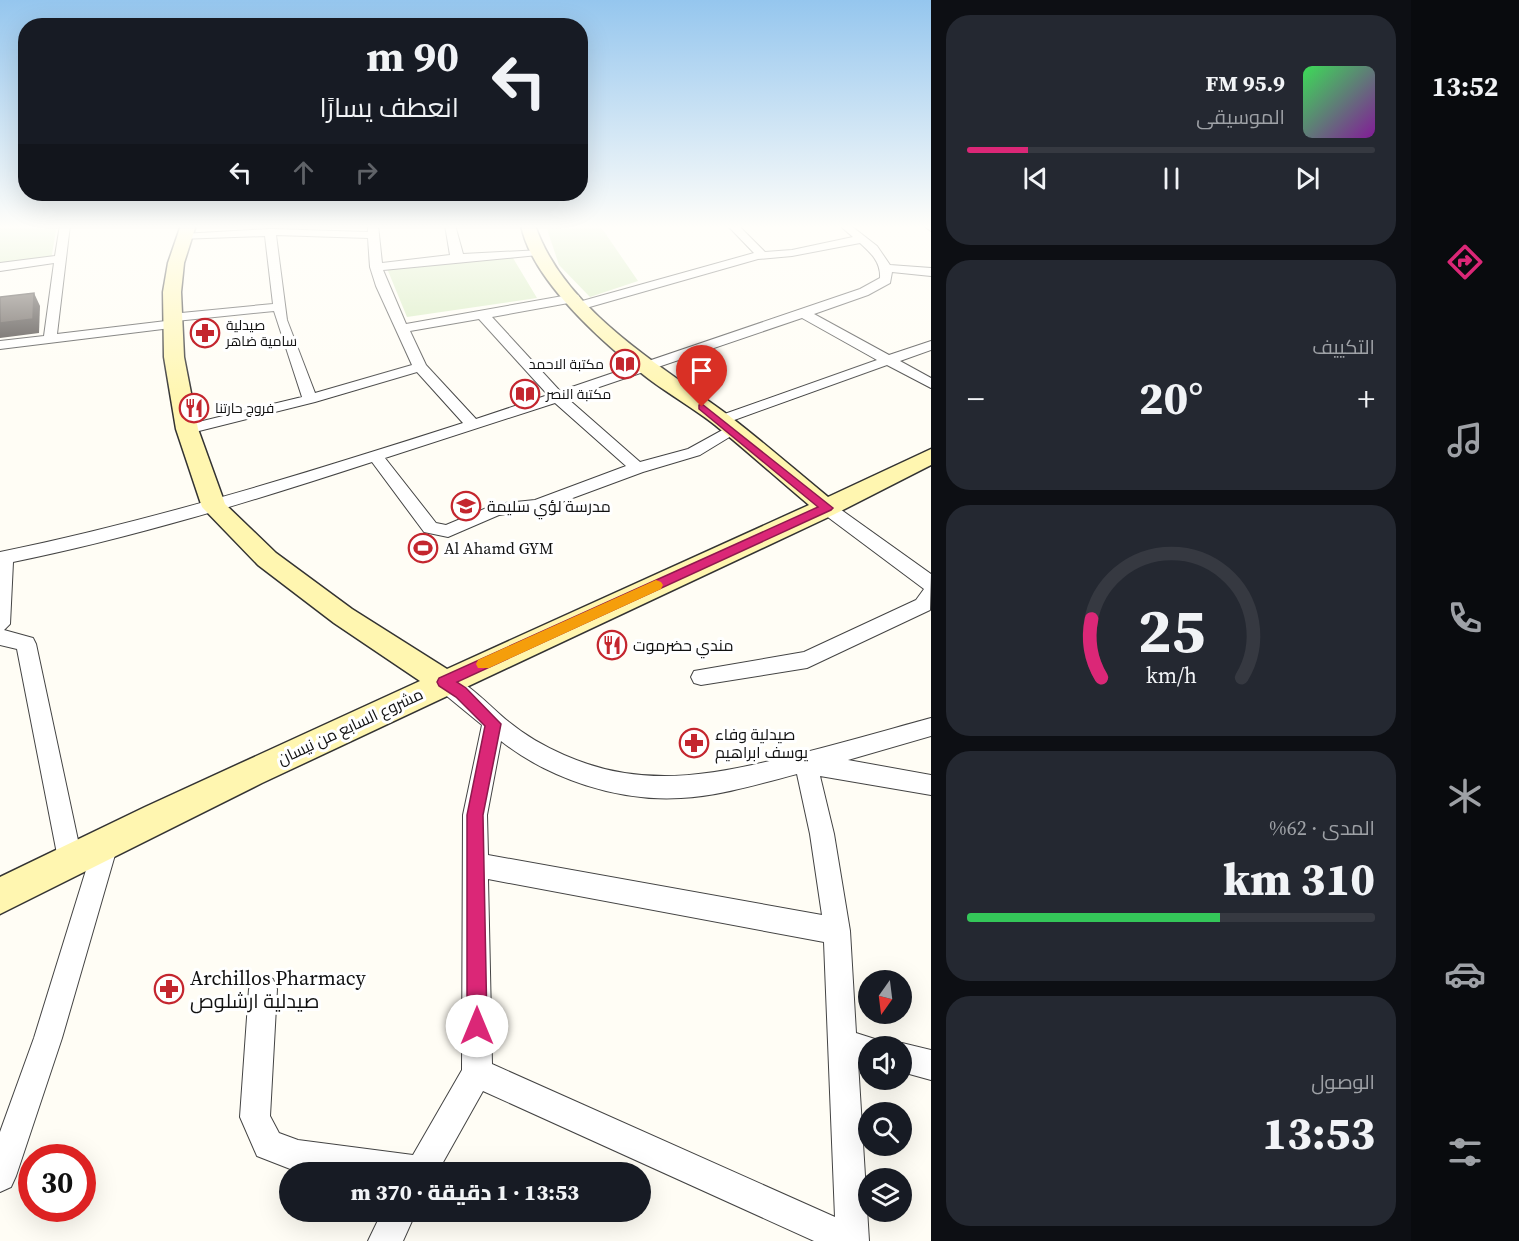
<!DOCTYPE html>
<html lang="ar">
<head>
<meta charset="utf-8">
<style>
  body { margin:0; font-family:"Source Serif 4",Cairo,serif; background:#242831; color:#f1f3f6; direction:rtl; height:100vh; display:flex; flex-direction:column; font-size:22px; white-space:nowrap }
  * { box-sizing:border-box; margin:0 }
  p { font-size:20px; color:#9ea1a6 }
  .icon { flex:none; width:33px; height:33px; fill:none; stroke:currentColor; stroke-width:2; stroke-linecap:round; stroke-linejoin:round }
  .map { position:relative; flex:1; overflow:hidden; direction:ltr }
  .details { display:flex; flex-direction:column; gap:15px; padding:15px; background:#0d0f14; width:480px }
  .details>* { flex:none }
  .guide { position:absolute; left:18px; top:18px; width:570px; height:183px; border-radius:24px; box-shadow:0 6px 24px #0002; direction:rtl; background:#171b24; color:#f1f3f6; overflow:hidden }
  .needle { width:39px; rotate:194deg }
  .buttons { position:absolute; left:858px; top:970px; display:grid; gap:12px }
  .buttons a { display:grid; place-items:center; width:54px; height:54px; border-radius:50%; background:#171b24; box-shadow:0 6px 24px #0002; font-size:30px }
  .speed { position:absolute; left:18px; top:1144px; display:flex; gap:12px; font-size:30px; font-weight:700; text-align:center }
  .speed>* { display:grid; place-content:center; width:78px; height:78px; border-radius:50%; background:#171b24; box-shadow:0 6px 24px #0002; line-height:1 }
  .speed .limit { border:9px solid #d22; background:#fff; color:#111 }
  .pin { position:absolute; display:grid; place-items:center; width:51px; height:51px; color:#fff; margin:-62px -26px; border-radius:50% 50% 50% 0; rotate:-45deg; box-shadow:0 0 6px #0007 }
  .pin .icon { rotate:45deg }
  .me { position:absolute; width:66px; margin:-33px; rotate:0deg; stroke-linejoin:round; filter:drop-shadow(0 0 4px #0008) }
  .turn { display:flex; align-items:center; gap:21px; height:126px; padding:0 30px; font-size:27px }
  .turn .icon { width:78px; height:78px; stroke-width:2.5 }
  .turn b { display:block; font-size:42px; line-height:51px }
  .lanes { display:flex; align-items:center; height:57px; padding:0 30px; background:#0003; justify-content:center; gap:30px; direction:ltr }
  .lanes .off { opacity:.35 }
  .big { font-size:45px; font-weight:800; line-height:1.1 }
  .details .card { flex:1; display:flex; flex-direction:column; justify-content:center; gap:9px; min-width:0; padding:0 21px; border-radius:24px; background:#242831 }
  .details .dial { align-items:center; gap:0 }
  .dial svg { height:156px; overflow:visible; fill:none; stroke:#363941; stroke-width:7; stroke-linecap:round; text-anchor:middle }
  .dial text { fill:#f1f3f6; stroke:none }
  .song { display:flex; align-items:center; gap:18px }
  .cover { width:72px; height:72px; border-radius:9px; background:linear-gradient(135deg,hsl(130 70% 55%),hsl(290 70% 35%)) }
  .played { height:6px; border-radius:3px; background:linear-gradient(90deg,#db2777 15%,#363941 15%) }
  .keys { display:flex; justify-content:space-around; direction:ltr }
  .heat { display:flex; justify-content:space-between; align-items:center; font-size:33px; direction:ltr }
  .charge { height:9px; border-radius:4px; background:linear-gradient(90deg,#34c759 62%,#363941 0) }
  .trip { position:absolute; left:279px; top:1162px; width:372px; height:60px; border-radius:30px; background:#171b24; box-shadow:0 6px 24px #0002; font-weight:800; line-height:60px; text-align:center; direction:rtl }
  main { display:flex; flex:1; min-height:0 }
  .tabs { display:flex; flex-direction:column; width:108px; justify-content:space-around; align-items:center; background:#090b0e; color:#9ea1a6 }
  .tabs .icon { width:42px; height:42px }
  .tabs .on { color:#db2777 }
  .tabs b { font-size:27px; color:#f1f3f6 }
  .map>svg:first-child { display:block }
  .green { fill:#d5ebbd }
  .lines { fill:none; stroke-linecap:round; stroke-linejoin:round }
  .street-casing { stroke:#444; stroke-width:2 }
  .secondary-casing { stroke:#333; stroke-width:3 }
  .street { fill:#fff; fill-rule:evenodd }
  .secondary { fill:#fff6b0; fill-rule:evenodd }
  .shaded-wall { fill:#3f3936 }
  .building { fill:#5a524d; stroke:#3f3936; stroke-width:1.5 }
  .route { fill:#db2777; stroke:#8e194d; stroke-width:1.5 }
  .slow { fill:#f59e0b }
  .labels { text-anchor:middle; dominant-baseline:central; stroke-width:6; stroke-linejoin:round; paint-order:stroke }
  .far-poi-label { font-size:14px; fill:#111; stroke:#fff; text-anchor:start }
  .poi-label { font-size:16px; fill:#111; stroke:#fff; text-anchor:start }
  .street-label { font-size:16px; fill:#111; stroke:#fff }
  .near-poi-label { font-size:20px; fill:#111; stroke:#fff; text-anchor:start }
</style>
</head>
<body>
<main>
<nav class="tabs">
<b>13:52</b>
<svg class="icon on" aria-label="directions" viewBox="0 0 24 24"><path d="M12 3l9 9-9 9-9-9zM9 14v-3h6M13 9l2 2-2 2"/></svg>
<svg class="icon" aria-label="music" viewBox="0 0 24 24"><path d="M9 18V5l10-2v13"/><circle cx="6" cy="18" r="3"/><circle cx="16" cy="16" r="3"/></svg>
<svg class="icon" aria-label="phone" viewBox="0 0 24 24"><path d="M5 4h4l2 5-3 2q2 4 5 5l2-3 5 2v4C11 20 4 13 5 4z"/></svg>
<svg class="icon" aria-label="climate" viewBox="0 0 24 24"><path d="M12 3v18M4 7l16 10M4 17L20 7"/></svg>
<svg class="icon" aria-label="car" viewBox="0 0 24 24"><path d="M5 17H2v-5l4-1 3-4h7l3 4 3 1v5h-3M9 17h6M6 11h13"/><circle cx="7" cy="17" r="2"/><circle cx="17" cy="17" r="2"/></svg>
<svg class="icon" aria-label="filters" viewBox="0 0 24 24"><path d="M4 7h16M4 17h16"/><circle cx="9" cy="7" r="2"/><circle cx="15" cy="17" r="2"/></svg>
</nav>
<section class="details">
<div class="card">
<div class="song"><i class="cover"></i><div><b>95.9 FM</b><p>الموسيقى</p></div></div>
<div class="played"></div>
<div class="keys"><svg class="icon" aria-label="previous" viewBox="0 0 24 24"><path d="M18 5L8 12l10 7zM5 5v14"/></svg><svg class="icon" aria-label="pause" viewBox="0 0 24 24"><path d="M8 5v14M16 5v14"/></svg><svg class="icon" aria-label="next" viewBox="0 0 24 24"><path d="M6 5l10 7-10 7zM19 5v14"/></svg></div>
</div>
<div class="card"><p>التكييف</p>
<div class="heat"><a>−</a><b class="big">20°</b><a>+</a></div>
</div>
<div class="card dial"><svg viewBox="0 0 100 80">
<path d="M14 69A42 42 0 1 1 86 69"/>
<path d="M14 69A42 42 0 0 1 9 39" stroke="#db2777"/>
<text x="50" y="56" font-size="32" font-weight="700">25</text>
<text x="50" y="72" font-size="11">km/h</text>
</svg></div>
<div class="card"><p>المدى · 62%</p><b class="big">310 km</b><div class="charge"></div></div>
<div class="card"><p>الوصول</p><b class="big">13:53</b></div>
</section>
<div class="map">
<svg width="931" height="1241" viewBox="0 0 931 1241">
  <rect width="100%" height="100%" fill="#fffdf5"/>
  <path class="green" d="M0 225H57L51 260 0 266Z
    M601 227 638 281 590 297 559 265 547 229Z
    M513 258 537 298 407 317 386 266Z"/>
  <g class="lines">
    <g class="street-casing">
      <path id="street" d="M60 225H70L57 334 166 321 165 318 166 315 171 314 273 304 265 236 178 239V235L182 234 270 229 368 232V225H378L382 263 450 255 445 225H455L463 254 542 250 544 252 538 255 383 270 406 324 574 294 578 295 580 298 578 301 574 302 492 317 560 391 860 289 880 278C881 262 871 253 860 243L792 256 758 259 579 310 575 309 573 306 575 303 754 253 727 225H738L765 252 792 250 853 237 839 225H850L877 246 890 265 931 268V276L892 272 890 283 868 295 814 314 889 355 931 341V350L900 361 931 378V388L887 365 726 423H716L713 420 716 417 877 360 802 318 567 398 640 462 688 449 728 427 733 425 741 430 700 455 643 472 543 509 499 515 448 537 424 532 372 462C253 501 135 537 13 562L10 624 4 630 33 638 36 644 82 859 79 867 70 871 61 867 58 859 17 649 0 645V552C157 520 310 472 463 423L417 372 315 402 187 434 182 432 179 429 182 426 302 397 274 311 176 321 178 324 176 327 171 328 0 349V341L44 336 54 263 0 271V263L55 256ZM276 235 368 238 370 267 376 286 412 365 315 393 287 320ZM479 319 548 395 476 419 426 365 410 331ZM555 403 626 466 535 500 496 504 446 525 436 523 385 458Z
        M922 225H931V231Z
        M827 502 833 504 931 574 930 610 807 668 701 685 694 683 691 677 694 671 804 652 916 600 924 589 821 512 818 508 821 504Z
        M444 673C469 682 489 706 509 722 526 736 544 746 564 755 641 789 708 776 786 757 835 745 883 731 931 718V736L848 760 931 775V795L820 776 834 834 850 931 856 1033 878 1040 881 1047H868V1064L858 1062 869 1241H814L483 1091 437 1173H309L298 1172 257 1156 240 1117 249 989 253 979 263 975 273 979 277 989 270 1116 279 1133 298 1140 413 1155 462 1070 463 815 482 725 437 688 434 682 437 676ZM501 741C549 779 619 802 681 798 720 796 759 784 797 774L810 834 822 915 488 855 487 815ZM488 879 824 942 835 1217 492 1064Z
        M107 829 116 833 119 841 62 1038 16 1176 11 1187 0 1192V1132L34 1038 95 841 98 833Z
        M902 1043 931 1050V1080L902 1072V1047H894Z
        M382 1212H416L403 1241H368Z"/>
    </g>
    <g class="secondary-casing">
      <path id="secondary" d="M181 225H196L184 263 181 292 184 357 198 429 225 504 276 553 352 609 447 669 809 505C778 479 747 451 715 425 691 406 663 391 640 372 598 338 531 278 521 225H535C564 310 659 364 728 415 762 441 795 470 828 497L931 449V465L835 514 262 783 0 914V877L145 807 420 681 334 623 258 565 202 507 176 429 164 357 163 292 168 263Z"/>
    </g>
    <use href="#street" class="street"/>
    <use href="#secondary" class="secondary"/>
  </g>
  <path class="shaded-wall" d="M34 293 40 306 39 333 0 338V323Z"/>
  <path class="building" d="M34 293 33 319 0 323V297Z"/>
  <linearGradient id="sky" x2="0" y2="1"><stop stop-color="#95c6ee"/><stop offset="0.57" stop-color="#fffefa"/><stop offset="1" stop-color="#fffefa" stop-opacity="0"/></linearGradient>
  <rect width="931" height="398" fill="url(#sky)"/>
  <path class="route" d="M702 404 833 508 831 510 457 682 466 688 501 724 483 815 487 1026 484 1033 477 1036 470 1033 467 1026V815L485 726 456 697 439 686 437 682 439 678 818 507 699 409V405Z"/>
  <path class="slow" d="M656 580 661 582 663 585 661 589 489 668H478L476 664 478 660Z"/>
  <defs>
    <g id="pharmacy-ring" transform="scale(1.5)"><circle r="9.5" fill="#fff" stroke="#c4262e" stroke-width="1.5"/><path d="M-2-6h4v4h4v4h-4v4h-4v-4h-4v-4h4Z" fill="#c4262e"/></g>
    <g id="library-ring" transform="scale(1.5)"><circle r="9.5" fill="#fff" stroke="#c4262e" stroke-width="1.5"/><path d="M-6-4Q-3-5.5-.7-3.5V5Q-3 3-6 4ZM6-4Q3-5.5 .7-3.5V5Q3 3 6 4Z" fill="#c4262e"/></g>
    <g id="restaurant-ring" transform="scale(1.5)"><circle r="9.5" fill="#fff" stroke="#c4262e" stroke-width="1.5"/><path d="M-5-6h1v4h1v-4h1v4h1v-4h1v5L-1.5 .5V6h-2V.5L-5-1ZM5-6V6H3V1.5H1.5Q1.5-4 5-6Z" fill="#c4262e"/></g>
    <g id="school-ring" transform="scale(1.5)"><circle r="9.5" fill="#fff" stroke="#c4262e" stroke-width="1.5"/><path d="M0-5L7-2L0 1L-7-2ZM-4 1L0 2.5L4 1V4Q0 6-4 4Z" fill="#c4262e"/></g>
    <g id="stadium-ring" transform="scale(1.5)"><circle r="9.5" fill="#fff" stroke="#c4262e" stroke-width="1.5"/><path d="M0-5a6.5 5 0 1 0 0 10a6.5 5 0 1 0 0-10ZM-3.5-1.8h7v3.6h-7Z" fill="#c4262e"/></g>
  </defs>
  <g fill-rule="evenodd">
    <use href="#pharmacy-ring" x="205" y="333"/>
    <use href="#library-ring" x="625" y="364"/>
    <use href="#library-ring" x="525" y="394"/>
    <use href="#restaurant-ring" x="194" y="408"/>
    <use href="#school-ring" x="466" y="506"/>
    <use href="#stadium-ring" x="423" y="548"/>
    <use href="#restaurant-ring" x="612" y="645"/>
    <use href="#pharmacy-ring" x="694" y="743"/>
    <use href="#pharmacy-ring" x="169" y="989"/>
  </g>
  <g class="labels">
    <g class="far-poi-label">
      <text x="226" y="325">صيدلية<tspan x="226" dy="16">سامية ضاهر</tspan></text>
      <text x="604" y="364" text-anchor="end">مكتبة الاحمد</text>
      <text x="546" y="394">مكتبة النصر</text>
      <text x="215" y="408">فروج حارتنا</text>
    </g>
    <g class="poi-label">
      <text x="487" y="506">مدرسة لؤي سليمة</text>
      <text x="444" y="548">Al Ahamd GYM</text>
      <text x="633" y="645">مندي حضرموت</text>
      <text x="715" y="734">صيدلية وفاء<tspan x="715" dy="18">يوسف ابراهيم</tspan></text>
    </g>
    <g class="street-label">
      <text transform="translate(350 726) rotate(-25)">مشروع السابع من نيسان</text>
    </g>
    <g class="near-poi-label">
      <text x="190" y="978">Archillos Pharmacy<tspan x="190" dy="23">صيدلية ارشلوص</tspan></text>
    </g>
  </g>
</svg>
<div class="buttons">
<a><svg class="needle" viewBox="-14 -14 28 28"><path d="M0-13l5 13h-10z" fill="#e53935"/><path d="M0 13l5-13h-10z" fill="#9ea1a6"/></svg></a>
<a><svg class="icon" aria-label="sound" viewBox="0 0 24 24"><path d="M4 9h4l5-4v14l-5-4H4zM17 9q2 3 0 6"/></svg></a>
<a><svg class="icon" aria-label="search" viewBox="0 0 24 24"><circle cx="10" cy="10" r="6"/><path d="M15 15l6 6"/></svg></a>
<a><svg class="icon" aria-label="layers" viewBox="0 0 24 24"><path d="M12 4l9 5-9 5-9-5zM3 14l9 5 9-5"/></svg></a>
</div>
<div class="speed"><div class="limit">30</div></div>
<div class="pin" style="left:702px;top:407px;background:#d93025"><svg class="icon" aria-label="arrive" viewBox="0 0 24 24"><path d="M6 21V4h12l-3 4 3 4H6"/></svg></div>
<svg class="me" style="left:477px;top:1026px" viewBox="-20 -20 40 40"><circle r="19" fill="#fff"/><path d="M0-13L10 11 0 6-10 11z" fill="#db2777"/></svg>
<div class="trip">13:53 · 1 دقيقة · 370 m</div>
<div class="guide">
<div class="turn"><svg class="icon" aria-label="left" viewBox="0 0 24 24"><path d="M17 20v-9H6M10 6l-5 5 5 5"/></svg><div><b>90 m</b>انعطف يسارًا</div></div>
<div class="lanes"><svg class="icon" aria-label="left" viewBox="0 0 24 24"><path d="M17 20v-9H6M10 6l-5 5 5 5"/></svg><svg class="icon off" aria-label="ahead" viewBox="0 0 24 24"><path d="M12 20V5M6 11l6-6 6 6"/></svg><svg class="icon off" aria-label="right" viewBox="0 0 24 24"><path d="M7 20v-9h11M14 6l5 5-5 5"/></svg></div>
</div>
</div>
</main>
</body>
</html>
